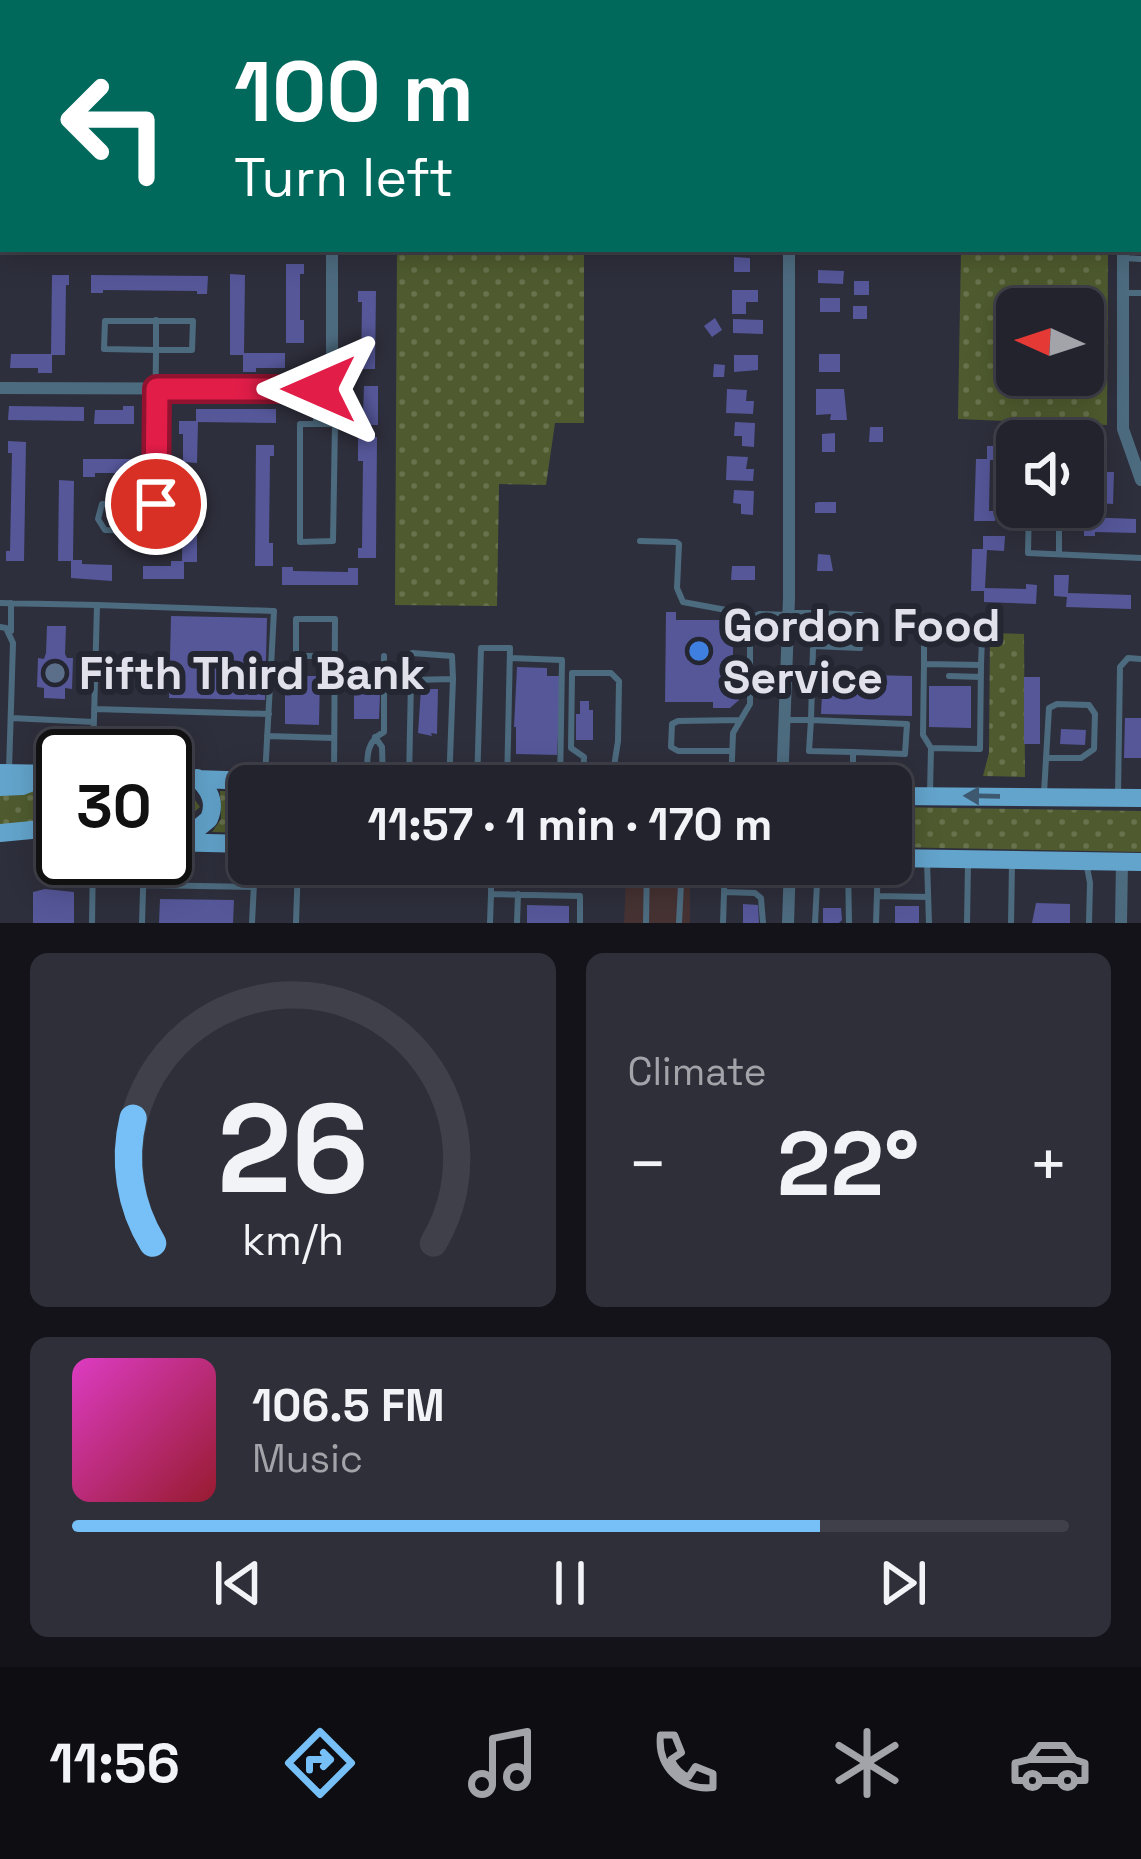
<!DOCTYPE html>
<html lang="en">
<head>
<meta charset="utf-8">
<style>
  body { margin:0; font-family:"Space Grotesk",sans-serif; background:#2e2f39; color:#f1f3f6; height:100vh; display:flex; flex-direction:column; font-size:45px; white-space:nowrap }
  * { box-sizing:border-box; margin:0 }
  p { font-size:39px; color:#a2a4aa }
  .icon { flex:none; width:66px; height:66px; fill:none; stroke:currentColor; stroke-width:2; stroke-linecap:round; stroke-linejoin:round }
  .map { position:relative; height:923px; overflow:hidden }
  .details { display:flex; flex-direction:column; gap:30px; padding:30px; background:#131319; flex:1 }
  .details>* { flex:none }
  .banner { position:absolute; left:0px; top:0px; width:1143px; height:252px; box-shadow:0 6px 30px #0003,0 0 0 3px #3f4049; background:#00695c; color:#fff; overflow:hidden }
  .needle { width:78px; rotate:273deg }
  .buttons { position:absolute; left:996px; top:288px; display:grid; gap:24px }
  .buttons a { display:grid; place-items:center; width:108px; height:108px; border-radius:18px; background:#22232d; box-shadow:0 6px 30px #0003,0 0 0 3px #3f4049; font-size:60px }
  .speed { position:absolute; left:36px; top:729px; display:flex; gap:24px; font-size:60px; font-weight:700; text-align:center }
  .speed>* { display:grid; place-content:center; width:156px; height:156px; border-radius:50%; background:#22232d; box-shadow:0 6px 30px #0003,0 0 0 3px #3f4049; line-height:1 }
  .speed .limit { border:6px solid #111; border-radius:18px; background:#fff; color:#111 }
  .pin { position:absolute; display:grid; place-items:center; width:102px; height:102px; color:#fff; margin:-51px; border:6px solid #fff; border-radius:50%; box-shadow:0 3px 12px #0007 }
  .me { position:absolute; width:132px; margin:-66px; rotate:270deg; stroke-linejoin:round; filter:drop-shadow(0 0 9px #0008) }
  .turn { display:flex; align-items:center; gap:42px; height:252px; padding:0 36px; font-size:54px }
  .turn .icon { width:156px; height:156px; stroke-width:2.5 }
  .turn b { display:block; font-size:84px; line-height:102px }
  .big { font-size:90px; font-weight:600; line-height:1.1 }
  .details .tile { flex:1; display:flex; flex-direction:column; justify-content:center; gap:18px; min-width:0; padding:0 42px; border-radius:18px; background:#2e2f39 }
  .details .dial { align-items:center; gap:0 }
  .dial svg { height:312px; overflow:visible; fill:none; stroke:#3f4049; stroke-width:7; stroke-linecap:round; text-anchor:middle }
  .dial text { fill:#f1f3f6; stroke:none }
  .song { display:flex; align-items:center; gap:36px }
  .cover { width:144px; height:144px; border-radius:18px; background:linear-gradient(135deg,hsl(310 70% 55%),hsl(350 70% 35%)) }
  .played { height:12px; border-radius:6px; background:linear-gradient(90deg,#77c0f7 75%,#3f4049 75%) }
  .keys { display:flex; justify-content:space-around; direction:ltr }
  .heat { display:flex; justify-content:space-between; align-items:center; font-size:66px; direction:ltr }
  .details .tiles { flex:1; display:grid; gap:30px; grid-template-columns:1fr 1fr }
  .tile:last-child { grid-column:span 2 }
  .trip { position:absolute; left:228px; top:765px; width:684px; height:120px; border-radius:18px; background:#22232d; box-shadow:0 6px 30px #0003,0 0 0 3px #3f4049; font-weight:600; line-height:120px; text-align:center }
  .tab-bar { display:flex; height:192px; justify-content:space-around; align-items:center; background:#0e0e12; color:#a2a4aa }
  .tab-bar .icon { width:84px; height:84px }
  .tab-bar .selected { color:#77c0f7 }
  .tab-bar b { font-size:54px; color:#f1f3f6 }
  .map>svg:first-child { display:block }
  .medical { fill:#463233 }
  .grass { fill:url(#grass-dots); fill-rule:evenodd }
  .building { fill:#555799 }
  .lines { fill:none; stroke-linecap:round; stroke-linejoin:round }
  .lane { stroke:#4d6b7f; stroke-width:6 }
  .street { stroke:#4d6b7f; stroke-width:12 }
  .primary { stroke:#63a4cc; stroke-width:18 }
  .oneway { fill:#3d586f }
  .route-casing { stroke:#92132f; stroke-width:30 }
  .route { stroke:#e11d48; stroke-width:21 }
  .shop-dot { fill:#3f7fe0; stroke:#242631; stroke-width:4.5 }
  .service-dot { fill:#5c6f8a; stroke:#242631; stroke-width:4.5 }
  .labels { text-anchor:middle; dominant-baseline:central; stroke-width:12; stroke-linejoin:round; paint-order:stroke }
  .poi-label { font-size:45px; font-weight:bold; fill:#e0e1ea; stroke:#242631; text-anchor:start }
</style>
</head>
<body>
<div class="map">
<svg width="1141" height="923" viewBox="0 0 1141 923">
  <defs>
    <pattern id="grass-dots" width="8" height="8" patternUnits="userSpaceOnUse" patternTransform="scale(3)"><rect width="8" height="8" fill="#4f5b2f"/><path d="M2 2h.1M6 6h.1" fill="none" stroke="#68724d" stroke-width="1.8" stroke-linecap="round"/></pattern>
  </defs>
  <rect width="100%" height="100%" fill="#2e2f3c"/>
  <path class="medical" d="M626 877 690 882V923H624Z"/>
  <path class="grass" d="M397 249H584V423H555L546 485 499 484 497 606 395 605Z
    M961 249H1108L1107 425 958 419ZM1083 309V375H1017V309Z
    M990 633 1024 634 1025 777 983 776 989 753Z
    M63 789V823L0 825V792Z
    M165 790 190 793 200 807 186 819 165 823Z
    M220 791 249 792V833L212 832 221 819Z
    M891 807 1141 811V852L891 847Z"/>
  <path class="building" d="M734 257 750 258V272H734Z
    M286 264H304V274H300V320H304V343H286Z
    M818 270 844 271 843 284 818 283Z
    M230 274 245 275 244 353H285V368H256V372H243V355H230Z
    M52 275H69V285H66L65 355H52V373H38V368H10L11 354H51Z
    M91 275 208 276 207 294H197V291L103 290V293H91Z
    M854 281H869V295H854Z
    M732 290H758V302H746V314H732Z
    M358 291H376L375 369H361L362 302H358Z
    M820 298H840V312H820Z
    M853 306H867V319H853Z
    M715 318 722 330 712 337 704 326Z
    M733 319 763 320V334L733 333Z
    M819 354H840V372H819Z
    M734 355H758V370L734 372Z
    M714 364 725 365 724 377H713Z
    M364 386H378V425H359V414H363Z
    M727 389 747 390 746 401H754L753 414 726 413Z
    M816 389H844L847 420H830L831 414 816 415Z
    M9 406 84 407V421L8 420Z
    M123 406H134V424H94L95 410H123Z
    M196 409H276V423L198 422 197 463 183 462V434H179V421H196Z
    M735 422 755 423 754 447 742 446V436H734Z
    M870 427H883V442H869Z
    M835 433V452H822V434Z
    M358 437H377L376 558H358V548H362L363 461H358Z
    M8 441 26 442 24 561H6V551H10L12 453H8Z
    M256 445H274V456H270L269 543H273V566H255Z
    M987 446H1017V461L990 460 989 511H995V521H974L976 459H987Z
    M727 456 748 457 746 469H754L753 481 726 480Z
    M83 459H133V478H122V473H95V477H83Z
    M1083 461H1101V472H1114L1113 504 1099 503 1100 475H1083Z
    M59 480 74 481 73 560H82V564L112 565V581L71 578V561H58Z
    M183 482H197V562H184V579H143V566H171V561H182Z
    M734 490 754 491 753 515 741 514V504L733 503Z
    M818 502H836V513H815V503Z
    M1084 517 1136 519V533L1095 532V536H1084Z
    M983 536H1005L1004 551 987 550 985 588 1026 589V584L1037 585 1036 604 984 602V591H971L972 549H983Z
    M818 554 830 555 833 571H817Z
    M732 566H755V580H731Z
    M282 567H293V571L348 572V568H358V585H282Z
    M1054 575H1069L1068 593 1131 595V609L1066 607 1067 597 1054 596Z
    M666 612H676V620H733V682H739V700L730 708H713V702H665Z
    M171 616 267 618 265 700 169 698Z
    M47 626H66L65 654 67 658H73L72 689 65 688V699L44 698V688L37 687 38 658 44 659 46 653Z
    M517 667 547 668V676H561L557 755 516 754V727H514Z
    M823 674 912 676V716L821 714Z
    M285 676H320L319 725 285 724Z
    M1024 677H1040V744H1024Z
    M929 686H971V728L929 727Z
    M421 689H438L437 734 431 733 432 736 418 733Z
    M354 694H380L379 719H354Z
    M580 701H589V710H593V740H576V714H580Z
    M1125 718H1141V758H1124Z
    M1061 729 1086 730 1085 745 1060 744Z
    M45 889 74 892V923H33V892Z
    M160 899 234 900 233 923H159Z
    M1036 903 1070 904V923H1032Z
    M743 904 758 905 759 923H743Z
    M527 905 569 906V923H527Z
    M895 906H919V923H895Z
    M823 908H841L842 920 839 923H823Z"/>
  <g class="lines">
    <path class="lane" d="M1123 258 1141 259
      M1123 293H1141
      M156 320V350H192L193 321H105L104 349 156 350 154 531 105 530 98 519 102 504H156
      M316 390V424H300V542L333 541 335 424H316
      M1029 507 1028 553 1141 558
      M640 541 676 542 679 544 677 588 683 602 753 615
      M1059 554V507
      M0 603 97 605 93 756
      M97 605 274 611 265 777
      M792 613H814L811 720 907 724 905 754 853 752
      M0 627 6 628 13 643 9 770
      M11 631V603
      M813 646 860 648 861 615 814 613
      M510 658 562 660 560 786
      M924 664V636L982 637 981 665
      M949 676 981 677
      M411 680 404 675 403 659 412 653 452 656 453 679
      M94 709 269 714
      M11 718 94 722
      M788 720H811L809 751 853 752V786
      M267 736 334 738
      M375 737 382 747 383 779
      M732 751H678L671 747 672 724 678 721 740 720
      M334 780 335 619H296V656H335
      M409 780 411 680 453 679 449 786
      M367 782C368 761 363 743 384 732V656
      M477 786 481 648H510L507 786
      M583 786 584 757 571 748 572 673H611L619 681 618 741 611 786
      M731 786 733 733 750 704V619L759 614 788 615
      M930 793 931 748 923 735 924 664 981 665 980 749 931 748
      M1044 793 1049 708 1057 704 1089 705 1095 714 1094 749 1081 758H1047
      M1118 794 1120 667 1128 658 1141 659
      M927 861 929 923
      M491 864V894L580 896V923
      M848 864 849 923
      M1087 867 1090 883 1089 923
      M144 885 254 887
      M724 892 755 893 761 898 763 923
      M878 896 928 897
      M92 923 93 858
      M142 923 144 858
      M252 923 255 864
      M296 923 298 864
      M490 923 491 894
      M517 923 518 894
      M646 923 647 864
      M679 923 682 864
      M723 923 725 864
      M815 923 818 864
      M876 923 878 864
      M967 923 968 863
      M1011 923 1012 863"/>
    <path class="street" d="M1124 0V3
      M139 3V0
      M157 3V0
      M445 3V0
      M551 3V0
      M790 3V0
      M0 97 3 98
      M1140 157 1141 156
      M1123 249V429L1141 480
      M0 388 319 389 325 386 332 372V249
      M782 786 789 598V249
      M788 923 790 864
      M1121 923 1122 862"/>
    <path class="primary" d="M0 773 63 774
      M165 778 414 786
      M0 787 22 786 43 778
      M891 796 1141 798
      M165 829H197L209 819C216 803 210 790 197 778
      M0 833 63 827
      M165 842 249 844
      M891 858 1141 862"/>
  </g>
  <defs><path id="oneway-solid" d="M-6-.8H1V-3.2L6.5 0L1 3.2V.8H-6Z" transform="scale(3)"/></defs>
  <use class="oneway" href="#oneway-solid" transform="translate(982 796) rotate(-179)"/>
  <g class="lines">
    <g class="route-casing">
      <path id="route" d="M156 504 157 389H319"/>
    </g>
    <use href="#route" class="route"/>
  </g>
  <circle class="shop-dot" cx="699" cy="651" r="12"/>
  <circle class="service-dot" cx="55" cy="673" r="12"/>
  <g class="labels">
    <g class="poi-label">
      <text x="723" y="625">Gordon Food<tspan x="723" dy="52">Service</tspan></text>
      <text x="79" y="673">Fifth Third Bank</text>
    </g>
  </g>
</svg>
<div class="buttons">
<a><svg class="needle" viewBox="-14 -14 28 28"><path d="M0-13l5 13h-10z" fill="#e53935"/><path d="M0 13l5-13h-10z" fill="#a2a4aa"/></svg></a>
<a><svg class="icon" aria-label="sound" viewBox="0 0 24 24"><path d="M4 9h4l5-4v14l-5-4H4zM17 9q2 3 0 6"/></svg></a>
</div>
<div class="speed"><div class="limit">30</div></div>
<div class="pin" style="left:156px;top:504px;background:#d93025"><svg class="icon" aria-label="arrive" viewBox="0 0 24 24"><path d="M6 21V4h12l-3 4 3 4H6"/></svg></div>
<svg class="me" style="left:319px;top:389px" viewBox="-20 -20 40 40"><path d="M0-17L14 15 0 8-14 15z" fill="#e11d48" stroke="#fff" stroke-width="4"/></svg>
<div class="trip">11:57 · 1 min · 170 m</div>
<div class="banner">
<div class="turn"><svg class="icon" aria-label="left" viewBox="0 0 24 24"><path d="M17 20v-9H6M10 6l-5 5 5 5"/></svg><div><b>100 m</b>Turn left</div></div>
</div>
</div>
<section class="details">
<div class="tiles">
<div class="tile dial"><svg viewBox="0 0 100 80">
<path d="M14 69A42 42 0 1 1 86 69"/>
<path d="M14 69A42 42 0 0 1 9 37" stroke="#77c0f7"/>
<text x="50" y="56" font-size="32" font-weight="700">26</text>
<text x="50" y="72" font-size="11">km/h</text>
</svg></div>
<div class="tile"><p>Climate</p>
<div class="heat"><a>−</a><b class="big">22°</b><a>+</a></div>
</div>
<div class="tile">
<div class="song"><i class="cover"></i><div><b>106.5 FM</b><p>Music</p></div></div>
<div class="played"></div>
<div class="keys"><svg class="icon" aria-label="previous" viewBox="0 0 24 24"><path d="M18 5L8 12l10 7zM5 5v14"/></svg><svg class="icon" aria-label="pause" viewBox="0 0 24 24"><path d="M8 5v14M16 5v14"/></svg><svg class="icon" aria-label="next" viewBox="0 0 24 24"><path d="M6 5l10 7-10 7zM19 5v14"/></svg></div>
</div>
</div>
</section>
<nav class="tab-bar">
<b>11:56</b>
<svg class="icon selected" aria-label="directions" viewBox="0 0 24 24"><path d="M12 3l9 9-9 9-9-9zM9 14v-3h6M13 9l2 2-2 2"/></svg>
<svg class="icon" aria-label="music" viewBox="0 0 24 24"><path d="M9 18V5l10-2v13"/><circle cx="6" cy="18" r="3"/><circle cx="16" cy="16" r="3"/></svg>
<svg class="icon" aria-label="phone" viewBox="0 0 24 24"><path d="M5 4h4l2 5-3 2q2 4 5 5l2-3 5 2v4C11 20 4 13 5 4z"/></svg>
<svg class="icon" aria-label="climate" viewBox="0 0 24 24"><path d="M12 3v18M4 7l16 10M4 17L20 7"/></svg>
<svg class="icon" aria-label="car" viewBox="0 0 24 24"><path d="M5 17H2v-5l4-1 3-4h7l3 4 3 1v5h-3M9 17h6M6 11h13"/><circle cx="7" cy="17" r="2"/><circle cx="17" cy="17" r="2"/></svg>
</nav>
</body>
</html>
